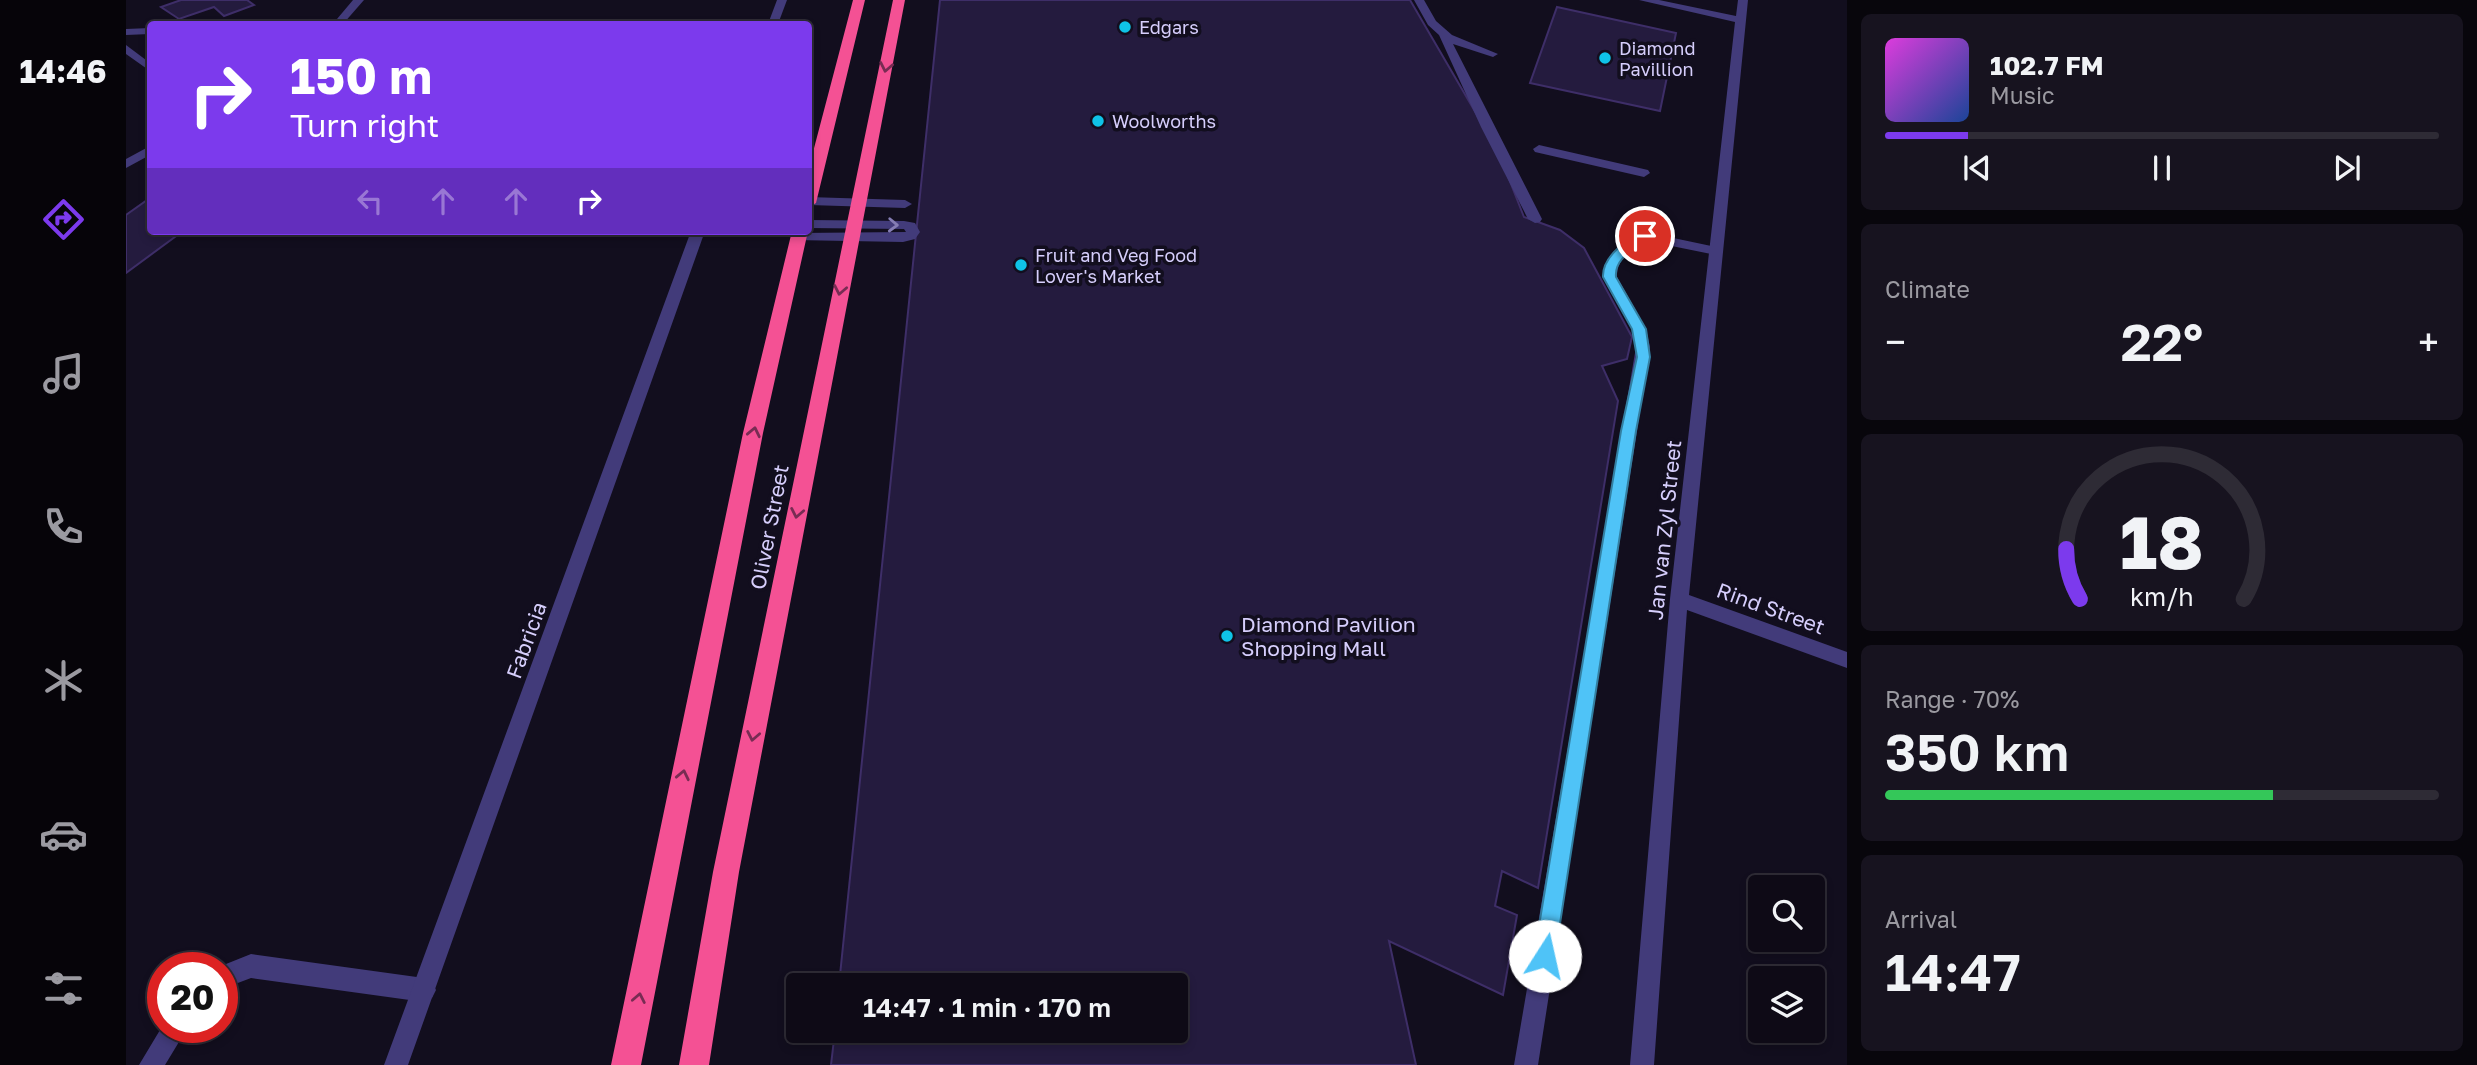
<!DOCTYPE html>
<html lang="en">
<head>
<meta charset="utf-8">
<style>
  body { margin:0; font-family:"Golos Text",sans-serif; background:#17131f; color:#f1f3f6; height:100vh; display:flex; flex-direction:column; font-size:26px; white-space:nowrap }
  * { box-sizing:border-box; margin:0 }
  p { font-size:23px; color:#9b9aa1 }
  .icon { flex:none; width:38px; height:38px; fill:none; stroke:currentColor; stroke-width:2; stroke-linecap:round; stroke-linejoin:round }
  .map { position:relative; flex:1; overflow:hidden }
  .sheet { display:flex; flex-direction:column; gap:14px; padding:14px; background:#08060c; width:630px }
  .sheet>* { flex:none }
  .banner { position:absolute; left:21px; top:21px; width:665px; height:214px; border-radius:7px; box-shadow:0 4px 10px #0003,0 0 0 2px #2e2b35; background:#7c3aed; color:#fff; overflow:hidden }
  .controls { position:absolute; left:1622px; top:875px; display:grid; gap:14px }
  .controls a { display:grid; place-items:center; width:77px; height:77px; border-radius:7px; background:#0e0a16; box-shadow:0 4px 10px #0003,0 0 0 2px #2e2b35; font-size:35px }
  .speed { position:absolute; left:21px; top:952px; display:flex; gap:14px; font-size:35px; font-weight:700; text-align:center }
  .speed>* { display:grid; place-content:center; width:91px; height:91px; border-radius:50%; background:#0e0a16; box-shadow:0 4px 10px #0003,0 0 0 2px #2e2b35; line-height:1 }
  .speed .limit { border:10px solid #d22; background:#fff; color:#111 }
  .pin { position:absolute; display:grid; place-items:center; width:60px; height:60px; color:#fff; margin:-30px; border:4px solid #fff; border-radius:50%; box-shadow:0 2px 7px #0007 }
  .me { position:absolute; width:77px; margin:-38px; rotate:10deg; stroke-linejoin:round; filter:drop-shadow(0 0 5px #0008) }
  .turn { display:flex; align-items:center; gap:24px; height:147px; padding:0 28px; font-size:32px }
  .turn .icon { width:91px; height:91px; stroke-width:2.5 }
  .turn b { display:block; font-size:49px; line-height:60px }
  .lanes { display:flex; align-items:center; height:66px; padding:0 28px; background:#0003; justify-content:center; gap:35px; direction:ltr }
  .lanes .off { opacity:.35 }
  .big { font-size:52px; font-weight:600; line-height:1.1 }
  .sheet .widget { flex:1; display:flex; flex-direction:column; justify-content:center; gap:10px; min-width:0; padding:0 24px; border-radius:10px; background:#17131f }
  .sheet .dial { align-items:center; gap:0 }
  .dial svg { height:182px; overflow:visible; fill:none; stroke:#2e2b35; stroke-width:7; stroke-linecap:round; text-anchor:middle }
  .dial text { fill:#f1f3f6; stroke:none }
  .song { display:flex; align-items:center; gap:21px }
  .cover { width:84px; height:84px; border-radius:10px; background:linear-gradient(135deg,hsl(300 70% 55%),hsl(220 70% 35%)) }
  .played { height:7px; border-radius:4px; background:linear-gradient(90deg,#7c3aed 15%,#2e2b35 15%) }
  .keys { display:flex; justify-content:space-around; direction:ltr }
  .heat { display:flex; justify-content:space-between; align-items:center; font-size:38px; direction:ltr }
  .charge { height:10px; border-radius:5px; background:linear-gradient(90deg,#34c759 70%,#2e2b35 0) }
  .trip { position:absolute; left:660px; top:973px; width:402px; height:70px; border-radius:7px; background:#0e0a16; box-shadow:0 4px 10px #0003,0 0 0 2px #2e2b35; font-weight:600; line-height:70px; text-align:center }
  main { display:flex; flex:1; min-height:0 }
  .tabs { display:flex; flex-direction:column; width:126px; justify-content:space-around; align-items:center; background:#060409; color:#9b9aa1 }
  .tabs .icon { width:49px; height:49px }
  .tabs .on { color:#7c3aed }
  .tabs b { font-size:32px; color:#f1f3f6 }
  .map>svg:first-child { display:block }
  .building { fill:#241b3e; stroke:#3e2e68; stroke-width:2 }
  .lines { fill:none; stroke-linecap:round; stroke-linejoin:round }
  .lane { fill:#423b7a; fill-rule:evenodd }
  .street { fill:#423b7a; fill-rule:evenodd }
  .highway { fill:#f45194; fill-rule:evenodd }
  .oneway { stroke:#782c53 }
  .oneway2 { stroke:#857db4 }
  .route { fill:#4fc3f7; stroke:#337fa1; stroke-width:2 }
  .poi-dot { fill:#0fc3e7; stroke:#120e1e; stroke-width:2.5 }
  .labels { text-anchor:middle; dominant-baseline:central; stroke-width:7; stroke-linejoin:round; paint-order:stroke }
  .far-poi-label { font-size:18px; fill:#d6cefc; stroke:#120e1e; text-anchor:start }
  .street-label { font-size:21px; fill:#d6cefc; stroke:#120e1e }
  .poi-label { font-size:21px; fill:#d6cefc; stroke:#120e1e; text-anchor:start }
</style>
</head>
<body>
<main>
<nav class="tabs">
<b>14:46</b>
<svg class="icon on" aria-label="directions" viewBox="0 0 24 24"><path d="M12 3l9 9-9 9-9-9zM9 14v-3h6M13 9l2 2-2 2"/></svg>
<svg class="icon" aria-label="music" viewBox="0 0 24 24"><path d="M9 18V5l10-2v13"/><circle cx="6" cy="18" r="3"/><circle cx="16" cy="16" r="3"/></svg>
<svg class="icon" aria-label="phone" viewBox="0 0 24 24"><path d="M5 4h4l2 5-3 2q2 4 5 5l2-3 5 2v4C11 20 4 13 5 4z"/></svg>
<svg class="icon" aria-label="climate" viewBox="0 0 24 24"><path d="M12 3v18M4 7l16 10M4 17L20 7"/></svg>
<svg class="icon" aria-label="car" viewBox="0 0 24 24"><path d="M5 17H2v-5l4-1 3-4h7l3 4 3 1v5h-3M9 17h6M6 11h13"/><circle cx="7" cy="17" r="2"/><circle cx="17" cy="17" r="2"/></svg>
<svg class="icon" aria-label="filters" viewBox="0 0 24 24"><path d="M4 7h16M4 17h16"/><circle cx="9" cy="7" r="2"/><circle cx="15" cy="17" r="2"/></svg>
</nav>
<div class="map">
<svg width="1721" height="1065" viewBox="0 0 1721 1065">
  <rect width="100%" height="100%" fill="#120e1e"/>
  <path class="building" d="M55 0H121L128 5 98 16 88 7 53 19 35 7Z
    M814 0H1284L1372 151 1398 217 1434 230 1458 248 1506 337 1501 359 1476 366 1492 401 1412 888 1376 871 1369 906 1391 915 1377 995 1263 941 1290 1065H705L709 1031H1050V985H713Z
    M1431 7 1550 33 1534 111 1404 83Z
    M24 198V231H57L0 273V215Z"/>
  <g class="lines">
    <path class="lane" d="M227 0H238L217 24H159L164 21 211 19Z
      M1288 0H1298L1310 21 1326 35 1372 54 1367 57 1327 44 1416 219 1414 222 1409 223 1402 219 1355 127 1313 35 1302 25Z
      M24 28V34L0 35V29Z
      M0 45 24 63V71L0 54Z
      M1413 145 1522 170 1524 173 1518 177 1409 152 1407 149Z
      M24 146V155L0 168V159Z
      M682 197 779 200 786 204 779 208 683 205Z
      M682 220 778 221 789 223 794 232 789 239 777 242 668 240V234L673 233 780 232 778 229 682 228Z
      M1519 232 1590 247 1597 251 1590 255 1521 241C1507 250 1490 258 1491 277L1520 329 1524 347 1412 1065H1388L1510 347 1506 329 1477 277C1476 256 1500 238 1519 232Z
      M125 954 298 978 306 982 310 990 306 998 298 1002 125 978 96 989V968H90Z
      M37 1025 62 1027 39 1065H13Z"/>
    <path class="street" d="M651 0H661L652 24H642Z
      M1513 0H1533L1610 16 1612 0H1622L1563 595 1721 652V668L1561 610 1528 1065H1504L1544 599 1609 22Z
      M565 231H579L282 1065H258Z"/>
    <path class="highway" d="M727 0H739L690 203 682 208V171Z
      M767 0H779L613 872 583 1065H553L587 872Z
      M666 231H682L637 433 515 1065H485L617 433Z"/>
  </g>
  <defs><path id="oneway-chevron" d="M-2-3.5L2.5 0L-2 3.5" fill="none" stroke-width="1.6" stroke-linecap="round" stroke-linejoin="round" transform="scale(1.75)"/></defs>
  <g class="oneway">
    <use href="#oneway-chevron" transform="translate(760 67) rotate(101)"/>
    <use href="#oneway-chevron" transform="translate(714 290) rotate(101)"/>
    <use href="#oneway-chevron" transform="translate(628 432) rotate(-78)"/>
    <use href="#oneway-chevron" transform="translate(671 513) rotate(101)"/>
    <use href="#oneway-chevron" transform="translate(627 736) rotate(101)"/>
    <use href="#oneway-chevron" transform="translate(557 775) rotate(-78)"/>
    <use href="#oneway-chevron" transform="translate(513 998) rotate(-79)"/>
  </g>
  <use class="oneway2" href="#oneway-chevron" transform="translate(767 225) rotate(2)"/>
  <path class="route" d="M1519 232 1523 233V238C1509 249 1488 258 1490 277L1520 329 1524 357 1510 431 1429 956 1426 964 1419 967 1411 964 1408 956 1495 431 1511 357 1506 329 1477 277C1476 257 1501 238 1519 232Z"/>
  <g class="poi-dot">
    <circle cx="999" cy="27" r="7"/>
    <circle cx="1479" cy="58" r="7"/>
    <circle cx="972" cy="121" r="7"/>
    <circle cx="895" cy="265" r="7"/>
    <circle cx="1101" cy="636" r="7"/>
  </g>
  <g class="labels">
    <g class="far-poi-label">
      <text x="1013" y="27">Edgars</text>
      <text x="1493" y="48">Diamond<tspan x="1493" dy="21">Pavillion</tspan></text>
      <text x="986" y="121">Woolworths</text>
      <text x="909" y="255">Fruit and Veg Food<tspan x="909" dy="21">Lover's Market</tspan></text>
    </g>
    <g class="street-label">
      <text transform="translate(643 527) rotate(-79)">Oliver Street</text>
      <text transform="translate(1538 530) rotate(-84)">Jan van Zyl Street</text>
      <text transform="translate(1645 608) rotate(20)">Rind Street</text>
      <text transform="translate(400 640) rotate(-70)">Fabricia</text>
    </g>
    <g class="poi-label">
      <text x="1115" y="624">Diamond Pavilion<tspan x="1115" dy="24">Shopping Mall</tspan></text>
    </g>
  </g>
</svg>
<div class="controls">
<a><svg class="icon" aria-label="search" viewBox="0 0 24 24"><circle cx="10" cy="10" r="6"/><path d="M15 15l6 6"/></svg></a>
<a><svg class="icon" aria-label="layers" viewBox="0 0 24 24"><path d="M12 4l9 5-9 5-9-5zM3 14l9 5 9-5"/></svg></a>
</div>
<div class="speed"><div class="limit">20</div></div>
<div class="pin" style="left:1519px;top:236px;background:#d93025"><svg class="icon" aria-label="arrive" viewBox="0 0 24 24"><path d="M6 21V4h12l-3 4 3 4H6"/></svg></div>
<svg class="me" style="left:1419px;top:956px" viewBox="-20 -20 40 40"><circle r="19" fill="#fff"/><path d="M0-13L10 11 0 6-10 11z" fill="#4fc3f7"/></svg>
<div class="trip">14:47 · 1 min · 170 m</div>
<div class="banner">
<div class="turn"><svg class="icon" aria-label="right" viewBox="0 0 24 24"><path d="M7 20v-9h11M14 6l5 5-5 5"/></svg><div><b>150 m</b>Turn right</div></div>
<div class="lanes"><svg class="icon off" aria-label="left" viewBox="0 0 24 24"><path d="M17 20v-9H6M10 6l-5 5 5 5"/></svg><svg class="icon off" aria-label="ahead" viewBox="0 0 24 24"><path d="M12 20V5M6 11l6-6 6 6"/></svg><svg class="icon off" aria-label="ahead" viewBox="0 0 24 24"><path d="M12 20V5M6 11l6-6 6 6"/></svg><svg class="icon" aria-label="right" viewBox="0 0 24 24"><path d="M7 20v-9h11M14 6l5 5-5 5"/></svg></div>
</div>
</div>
<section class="sheet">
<div class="widget">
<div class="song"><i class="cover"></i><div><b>102.7 FM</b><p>Music</p></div></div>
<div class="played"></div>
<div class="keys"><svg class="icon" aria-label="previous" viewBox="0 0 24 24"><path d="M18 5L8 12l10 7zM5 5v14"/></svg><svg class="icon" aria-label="pause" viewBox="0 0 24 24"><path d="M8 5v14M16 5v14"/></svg><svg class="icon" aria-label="next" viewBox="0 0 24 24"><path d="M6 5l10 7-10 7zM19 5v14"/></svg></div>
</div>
<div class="widget"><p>Climate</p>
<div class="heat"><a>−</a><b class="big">22°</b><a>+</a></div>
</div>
<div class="widget dial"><svg viewBox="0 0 100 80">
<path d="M14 69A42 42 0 1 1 86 69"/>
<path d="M14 69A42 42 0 0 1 8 47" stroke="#7c3aed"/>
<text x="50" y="56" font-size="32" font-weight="700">18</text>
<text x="50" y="72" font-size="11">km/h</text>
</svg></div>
<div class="widget"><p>Range · 70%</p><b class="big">350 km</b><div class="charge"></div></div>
<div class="widget"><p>Arrival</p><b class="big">14:47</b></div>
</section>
</main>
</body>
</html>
